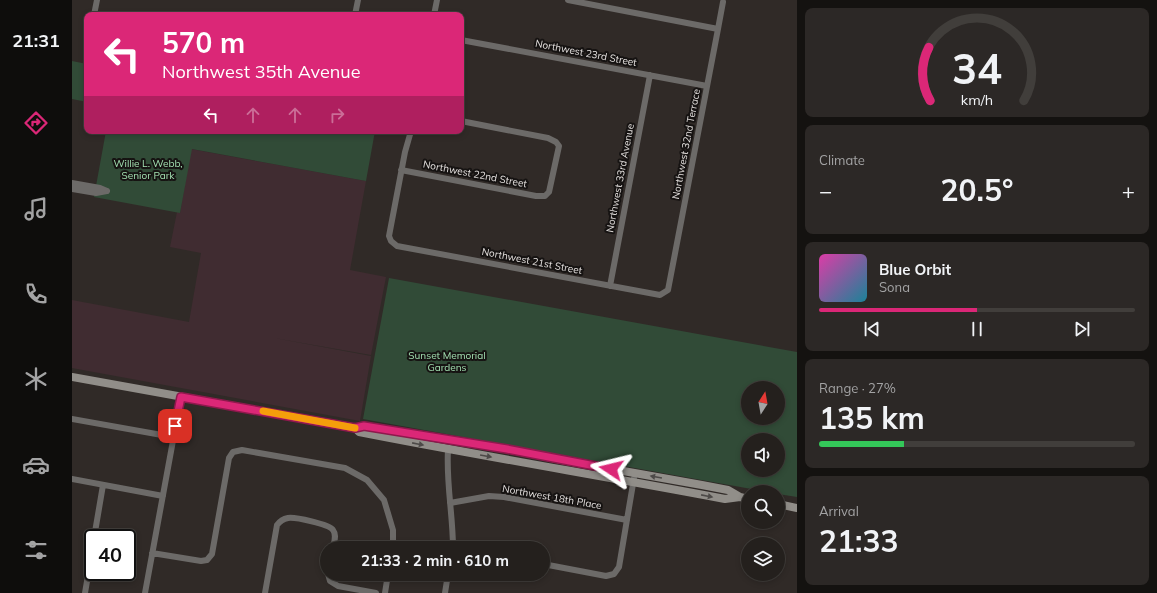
<!DOCTYPE html>
<html lang="en">
<head>
<meta charset="utf-8">
<style>
  body { margin:0; font-family:Mulish,sans-serif; background:#2c2826; color:#f1f3f6; height:100vh; display:flex; flex-direction:column; font-size:15px; white-space:nowrap }
  * { box-sizing:border-box; margin:0 }
  p { font-size:13px; color:#a3a3a4 }
  .icon { flex:none; width:22px; height:22px; fill:none; stroke:currentColor; stroke-width:2; stroke-linecap:round; stroke-linejoin:round }
  .map { position:relative; flex:1; overflow:hidden }
  .side { display:flex; flex-direction:column; gap:8px; padding:8px; background:#141210; width:360px }
  .side>* { flex:none }
  .guide { position:absolute; left:12px; top:12px; width:380px; height:122px; border-radius:8px; box-shadow:0 2px 6px #0003,0 0 0 1px #413e3b; background:#db2777; color:#fff; overflow:hidden }
  .needle { width:26px; rotate:11deg }
  .fabs { position:absolute; left:669px; top:381px; display:grid; gap:8px }
  .fabs a { display:grid; place-items:center; width:44px; height:44px; border-radius:50%; background:#24201d; box-shadow:0 2px 6px #0003,0 0 0 1px #413e3b; font-size:20px }
  .speed { position:absolute; left:12px; top:529px; display:flex; gap:8px; font-size:20px; font-weight:700; text-align:center }
  .speed>* { display:grid; place-content:center; width:52px; height:52px; border-radius:50%; background:#24201d; box-shadow:0 2px 6px #0003,0 0 0 1px #413e3b; line-height:1 }
  .speed .limit { border:2px solid #111; border-radius:6px; background:#fff; color:#111 }
  .pin { position:absolute; display:grid; place-items:center; width:34px; height:34px; color:#fff; margin:-17px; border-radius:8px; box-shadow:0 2px 6px #0006 }
  .me { position:absolute; width:44px; margin:-22px; rotate:280deg; stroke-linejoin:round; filter:drop-shadow(0 0 3px #0008) }
  .turn { display:flex; align-items:center; gap:14px; height:84px; padding:0 12px; font-size:18px }
  .turn .icon { width:52px; height:52px; stroke-width:2.5 }
  .turn b { display:block; font-size:28px; line-height:34px }
  .lanes { display:flex; align-items:center; height:38px; padding:0 12px; background:#0003; justify-content:center; gap:20px; direction:ltr }
  .lanes .off { opacity:.35 }
  .big { font-size:30px; font-weight:700; line-height:1.1 }
  .side .card { flex:1; display:flex; flex-direction:column; justify-content:center; gap:6px; min-width:0; padding:0 14px; border-radius:8px; background:#2c2826 }
  .side .dial { align-items:center; gap:0 }
  .dial svg { height:104px; overflow:visible; fill:none; stroke:#413e3b; stroke-width:7; stroke-linecap:round; text-anchor:middle }
  .dial text { fill:#f1f3f6; stroke:none }
  .song { display:flex; align-items:center; gap:12px }
  .cover { width:48px; height:48px; border-radius:6px; background:linear-gradient(135deg,hsl(320 70% 55%),hsl(190 70% 35%)) }
  .played { height:4px; border-radius:2px; background:linear-gradient(90deg,#db2777 50%,#413e3b 50%) }
  .keys { display:flex; justify-content:space-around; direction:ltr }
  .heat { display:flex; justify-content:space-between; align-items:center; font-size:22px; direction:ltr }
  .charge { height:6px; border-radius:3px; background:linear-gradient(90deg,#34c759 27%,#413e3b 0) }
  .trip { position:absolute; left:248px; top:541px; width:230px; height:40px; border-radius:20px; background:#24201d; box-shadow:0 2px 6px #0003,0 0 0 1px #413e3b; font-weight:700; line-height:40px; text-align:center }
  main { display:flex; flex:1; min-height:0 }
  .tabs { display:flex; flex-direction:column; width:72px; justify-content:space-around; align-items:center; background:#0e0d0c; color:#a3a3a4 }
  .tabs .icon { width:28px; height:28px }
  .tabs .on { color:#db2777 }
  .tabs b { font-size:18px; color:#f1f3f6 }
  .map>svg:first-child { display:block }
  .commercial { fill:#402c31 }
  .green { fill:#314b37; fill-rule:evenodd }
  .lines { fill:none; stroke-linecap:round; stroke-linejoin:round }
  .street { stroke:#6c6a68; stroke-width:6 }
  .secondary { stroke:#918e89; stroke-width:8 }
  .oneway { fill:#4d4a48 }
  .route-casing { stroke:#8e194d; stroke-width:10 }
  .route { stroke:#db2777; stroke-width:7 }
  .slow { stroke:#f59e0b; stroke-width:7 }
  .labels { text-anchor:middle; dominant-baseline:central; stroke-width:4; stroke-linejoin:round; paint-order:stroke }
  .street-label { font-size:10px; fill:#e5e1df; stroke:#161312 }
  .park-label { font-size:10px; fill:#a4e2b3; stroke:#161312 }
</style>
</head>
<body>
<main>
<nav class="tabs">
<b>21:31</b>
<svg class="icon on" aria-label="directions" viewBox="0 0 24 24"><path d="M12 3l9 9-9 9-9-9zM9 14v-3h6M13 9l2 2-2 2"/></svg>
<svg class="icon" aria-label="music" viewBox="0 0 24 24"><path d="M9 18V5l10-2v13"/><circle cx="6" cy="18" r="3"/><circle cx="16" cy="16" r="3"/></svg>
<svg class="icon" aria-label="phone" viewBox="0 0 24 24"><path d="M5 4h4l2 5-3 2q2 4 5 5l2-3 5 2v4C11 20 4 13 5 4z"/></svg>
<svg class="icon" aria-label="climate" viewBox="0 0 24 24"><path d="M12 3v18M4 7l16 10M4 17L20 7"/></svg>
<svg class="icon" aria-label="car" viewBox="0 0 24 24"><path d="M5 17H2v-5l4-1 3-4h7l3 4 3 1v5h-3M9 17h6M6 11h13"/><circle cx="7" cy="17" r="2"/><circle cx="17" cy="17" r="2"/></svg>
<svg class="icon" aria-label="filters" viewBox="0 0 24 24"><path d="M4 7h16M4 17h16"/><circle cx="9" cy="7" r="2"/><circle cx="15" cy="17" r="2"/></svg>
</nav>
<div class="map">
<svg width="725" height="593" viewBox="0 0 725 593">
  <rect width="100%" height="100%" fill="#302a27"/>
  <path class="commercial" d="M119 149 294 181 278 270 314 277 299 355 202 338 299 356 288 421 0 368V300L117 322 129 253 98 247 105 212 108 213Z"/>
  <path class="green" d="M0 61 15 64V102L0 99Z
    M34 131H303L294 181 120 149 108 213 22 197Z
    M317 278 725 352V497L706 494V492H696L291 419ZM676 388H706V418H676ZM676 440H706V470H676Z"/>
  <g class="lines">
    <path class="street" d="M496 0 646 29
      M22 15 25 0
      M283 15 286 0
      M362 15 365 0
      M389 40 635 86
      M339 131 333 152 317 236 319 241 325 246 588 295 596 290 646 29 651 2
      M329 170 464 196H473L477 192 487 146 484 142 476 138 389 121
      M0 183 28 188 35 191
      M0 189 24 193 35 191
      M538 286 578 75
      M0 419 101 437
      M376 450C374 483 381 515 381 548
      M0 479 91 496
      M378 503 417 496 432 497 555 520
      M22 538 31 485
      M80 553 129 561 135 560 140 554 157 458 161 452 170 450 273 468 295 480 312 500 321 530V548
      M471 564 534 576 542 574 547 567 562 478
      M256 574 258 581 266 586 304 593
      M13 593 21 546
      M73 593 109 397
      M193 593 205 525C208 521 211 519 216 518 223 517 257 524 261 530 265 535 262 542 261 548
      M313 593 316 574
      M373 593 376 574"/>
    <path class="secondary" d="M0 377 283 428 292 426 435 449 495 461 630 485 656 490 668 497
      M283 428 287 432C409 456 531 476 653 499L668 497 676 499
      M706 504 725 508"/>
  </g>
  <defs><path id="oneway-solid" d="M-6-.8H1V-3.2L6.5 0L1 3.2V.8H-6Z"/></defs>
  <g class="oneway">
    <use href="#oneway-solid" transform="translate(346 444) rotate(11)"/>
    <use href="#oneway-solid" transform="translate(414 456) rotate(10)"/>
    <use href="#oneway-solid" transform="translate(584 477) rotate(-170)"/>
    <use href="#oneway-solid" transform="translate(635 496) rotate(11)"/>
  </g>
  <g class="lines">
    <g class="route-casing">
      <path id="route" d="M103 426 109 397 283 428 292 426 435 449 539 469"/>
    </g>
    <use href="#route" class="route"/>
    <path class="slow" d="M191 411 283 428"/>
  </g>
  <g class="labels">
    <g class="street-label">
      <text transform="translate(514 53) rotate(11)">Northwest 23rd Street</text>
      <text transform="translate(614 144) rotate(-79)">Northwest 32nd Terrace</text>
      <text transform="translate(403 174) rotate(11)">Northwest 22nd Street</text>
      <text transform="translate(548 178) rotate(-79)">Northwest 33rd Avenue</text>
      <text transform="translate(460 261) rotate(11)">Northwest 21st Street</text>
      <text transform="translate(480 497) rotate(10)">Northwest 18th Place</text>
    </g>
    <g class="park-label">
      <text x="76" y="163">Willie L. Webb,<tspan x="76" dy="12">Senior Park</tspan></text>
      <text x="375" y="355">Sunset Memorial<tspan x="375" dy="12">Gardens</tspan></text>
    </g>
  </g>
</svg>
<div class="fabs">
<a><svg class="needle" viewBox="-14 -14 28 28"><path d="M0-13l5 13h-10z" fill="#e53935"/><path d="M0 13l5-13h-10z" fill="#a3a3a4"/></svg></a>
<a><svg class="icon" aria-label="sound" viewBox="0 0 24 24"><path d="M4 9h4l5-4v14l-5-4H4zM17 9q2 3 0 6"/></svg></a>
<a><svg class="icon" aria-label="search" viewBox="0 0 24 24"><circle cx="10" cy="10" r="6"/><path d="M15 15l6 6"/></svg></a>
<a><svg class="icon" aria-label="layers" viewBox="0 0 24 24"><path d="M12 4l9 5-9 5-9-5zM3 14l9 5 9-5"/></svg></a>
</div>
<div class="speed"><div class="limit">40</div></div>
<div class="pin" style="left:103px;top:426px;background:#d93025"><svg class="icon" aria-label="arrive" viewBox="0 0 24 24"><path d="M6 21V4h12l-3 4 3 4H6"/></svg></div>
<svg class="me" style="left:539px;top:469px" viewBox="-20 -20 40 40"><path d="M0-17L14 15 0 8-14 15z" fill="#db2777" stroke="#fff" stroke-width="4"/></svg>
<div class="trip">21:33 · 2 min · 610 m</div>
<div class="guide">
<div class="turn"><svg class="icon" aria-label="left" viewBox="0 0 24 24"><path d="M17 20v-9H6M10 6l-5 5 5 5"/></svg><div><b>570 m</b>Northwest 35th Avenue</div></div>
<div class="lanes"><svg class="icon" aria-label="left" viewBox="0 0 24 24"><path d="M17 20v-9H6M10 6l-5 5 5 5"/></svg><svg class="icon off" aria-label="ahead" viewBox="0 0 24 24"><path d="M12 20V5M6 11l6-6 6 6"/></svg><svg class="icon off" aria-label="ahead" viewBox="0 0 24 24"><path d="M12 20V5M6 11l6-6 6 6"/></svg><svg class="icon off" aria-label="right" viewBox="0 0 24 24"><path d="M7 20v-9h11M14 6l5 5-5 5"/></svg></div>
</div>
</div>
<section class="side">
<div class="card dial"><svg viewBox="0 0 100 80">
<path d="M14 69A42 42 0 1 1 86 69"/>
<path d="M14 69A42 42 0 0 1 13 28" stroke="#db2777"/>
<text x="50" y="56" font-size="32" font-weight="700">34</text>
<text x="50" y="72" font-size="11">km/h</text>
</svg></div>
<div class="card"><p>Climate</p>
<div class="heat"><a>−</a><b class="big">20.5°</b><a>+</a></div>
</div>
<div class="card">
<div class="song"><i class="cover"></i><div><b>Blue Orbit</b><p>Sona</p></div></div>
<div class="played"></div>
<div class="keys"><svg class="icon" aria-label="previous" viewBox="0 0 24 24"><path d="M18 5L8 12l10 7zM5 5v14"/></svg><svg class="icon" aria-label="pause" viewBox="0 0 24 24"><path d="M8 5v14M16 5v14"/></svg><svg class="icon" aria-label="next" viewBox="0 0 24 24"><path d="M6 5l10 7-10 7zM19 5v14"/></svg></div>
</div>
<div class="card"><p>Range · 27%</p><b class="big">135 km</b><div class="charge"></div></div>
<div class="card"><p>Arrival</p><b class="big">21:33</b></div>
</section>
</main>
</body>
</html>
